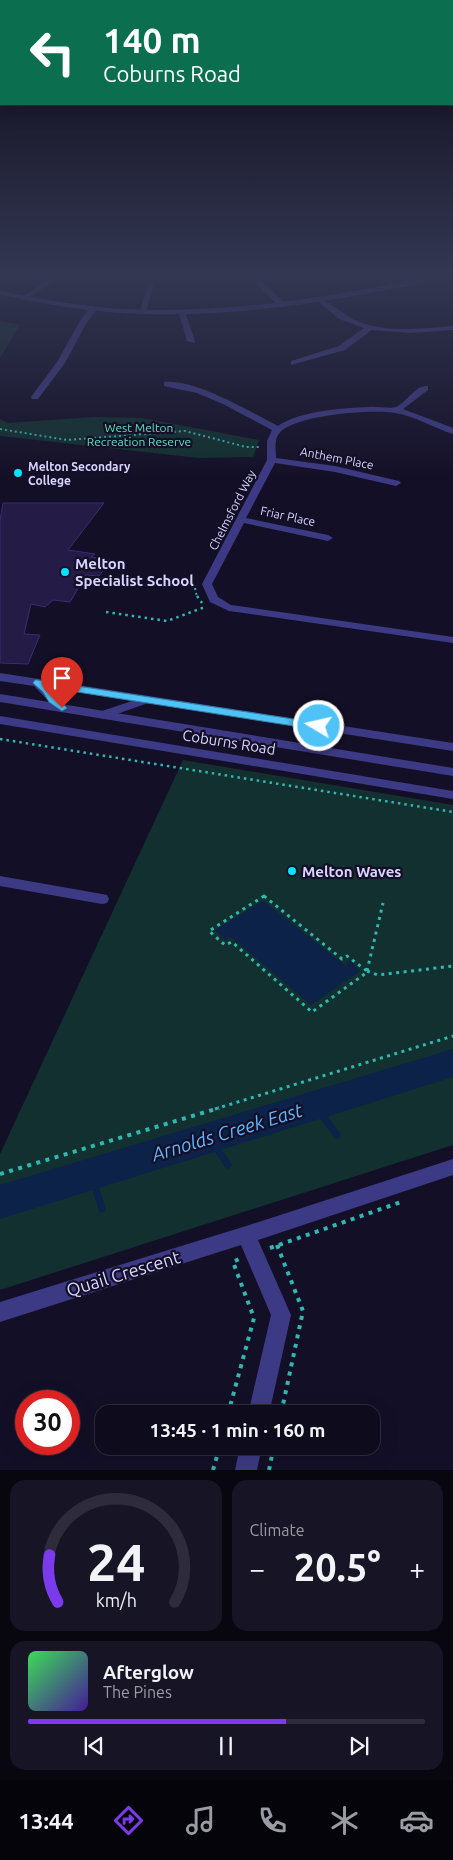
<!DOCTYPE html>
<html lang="en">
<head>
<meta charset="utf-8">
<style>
  body { margin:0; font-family:Ubuntu,sans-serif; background:#171425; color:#f1f3f6; height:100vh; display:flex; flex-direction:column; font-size:19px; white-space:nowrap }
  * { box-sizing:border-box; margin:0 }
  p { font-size:16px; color:#9b9ba3 }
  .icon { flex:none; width:28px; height:28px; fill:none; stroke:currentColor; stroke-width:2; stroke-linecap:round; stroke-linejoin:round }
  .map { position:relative; height:1470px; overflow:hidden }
  .drawer { display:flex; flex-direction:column; gap:10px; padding:10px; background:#08060f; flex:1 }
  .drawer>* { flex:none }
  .hud { position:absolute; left:0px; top:0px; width:454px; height:105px; box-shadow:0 5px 20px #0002,0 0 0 1px #2e2b3b; background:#0b6e4f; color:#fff; overflow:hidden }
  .speed { position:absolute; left:15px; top:1390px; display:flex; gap:10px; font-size:25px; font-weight:700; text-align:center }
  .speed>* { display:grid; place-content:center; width:65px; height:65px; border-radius:50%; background:#0e0b1c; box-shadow:0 5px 20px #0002,0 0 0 1px #2e2b3b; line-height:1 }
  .speed .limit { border:8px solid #d22; background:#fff; color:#111 }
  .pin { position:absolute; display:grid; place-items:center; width:42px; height:42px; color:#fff; margin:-51px -21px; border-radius:50% 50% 50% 0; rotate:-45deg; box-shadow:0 0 5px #0007 }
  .pin .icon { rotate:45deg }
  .me { position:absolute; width:55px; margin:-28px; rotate:279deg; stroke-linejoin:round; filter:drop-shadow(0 0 4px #0008) }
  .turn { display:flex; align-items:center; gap:18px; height:105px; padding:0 20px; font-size:22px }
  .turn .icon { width:65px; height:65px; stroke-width:2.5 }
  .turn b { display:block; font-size:35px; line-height:42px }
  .big { font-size:38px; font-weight:600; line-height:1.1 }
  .drawer .widget { flex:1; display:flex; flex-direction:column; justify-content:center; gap:8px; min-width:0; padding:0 18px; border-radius:15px; background:#171425 }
  .drawer .dial { align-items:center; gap:0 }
  .dial svg { height:130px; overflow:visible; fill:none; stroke:#2e2b3b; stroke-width:7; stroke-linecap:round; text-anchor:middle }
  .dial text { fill:#f1f3f6; stroke:none }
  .song { display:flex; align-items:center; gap:15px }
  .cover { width:60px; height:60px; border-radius:8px; background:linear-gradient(135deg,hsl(130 70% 55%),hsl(260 70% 35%)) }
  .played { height:5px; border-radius:2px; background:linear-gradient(90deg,#7c3aed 65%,#2e2b3b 65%) }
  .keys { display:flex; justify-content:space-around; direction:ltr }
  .heat { display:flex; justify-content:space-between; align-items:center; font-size:28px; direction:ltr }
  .drawer .tiles { flex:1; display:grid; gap:10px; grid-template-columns:1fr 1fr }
  .widget:last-child { grid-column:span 2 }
  .trip { position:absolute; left:95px; top:1405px; width:285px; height:50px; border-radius:15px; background:#0e0b1c; box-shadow:0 5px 20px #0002,0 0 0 1px #2e2b3b; font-weight:600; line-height:50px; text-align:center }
  .tabs { display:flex; height:80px; justify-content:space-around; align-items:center; background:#06040b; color:#9b9ba3 }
  .tabs .icon { width:35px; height:35px }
  .tabs .active { color:#7c3aed }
  .tabs b { font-size:22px; color:#f1f3f6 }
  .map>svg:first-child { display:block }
  .green { fill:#12302f }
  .water { fill:#0c2248 }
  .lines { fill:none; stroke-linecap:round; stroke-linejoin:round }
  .stream-far1 { stroke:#0c2248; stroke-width:5.5 }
  .stream { stroke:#0c2248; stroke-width:7 }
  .river { fill:#0c2248; fill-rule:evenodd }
  .building { fill:#241b47; stroke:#3b2d73 }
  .path-far3 { stroke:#2fb8b0; stroke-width:2; stroke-dasharray:2 3; stroke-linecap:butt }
  .path-far2 { stroke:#2fb8b0; stroke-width:2.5; stroke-dasharray:2.5 4; stroke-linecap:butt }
  .path-far1 { stroke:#2fb8b0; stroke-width:3; stroke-dasharray:3 4.5; stroke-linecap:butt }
  .path { stroke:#2fb8b0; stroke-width:4; stroke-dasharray:4 5.5; stroke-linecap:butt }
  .minor { fill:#3d3a85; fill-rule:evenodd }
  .tertiary { fill:#3d3a85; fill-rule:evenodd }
  .route { fill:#4fc3f7; stroke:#337fa1 }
  .poi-dot { fill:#00e5ff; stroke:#130f26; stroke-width:2 }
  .labels { text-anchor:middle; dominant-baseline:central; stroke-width:4.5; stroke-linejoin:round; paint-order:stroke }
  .far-park-label { font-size:12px; fill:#5fe0c0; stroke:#130f26 }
  .far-street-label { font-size:12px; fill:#d9d4ff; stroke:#130f26 }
  .far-poi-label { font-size:12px; font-weight:bold; fill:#d9d4ff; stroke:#130f26; text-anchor:start }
  .poi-label { font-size:15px; font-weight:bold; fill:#d9d4ff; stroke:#130f26; text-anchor:start }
  .street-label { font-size:15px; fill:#d9d4ff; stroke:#130f26 }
  .near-street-label { font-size:18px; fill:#d9d4ff; stroke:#130f26 }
  .near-water-label { font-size:19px; font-style:italic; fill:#62b6ff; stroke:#130f26 }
</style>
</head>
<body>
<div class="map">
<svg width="453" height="1470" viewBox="0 0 453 1470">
  <rect width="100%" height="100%" fill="#130f26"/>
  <path class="green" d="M0 321 20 325 0 358Z
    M93 417 142 418 259 440 253 457 199 458 0 436V419L8 423Z
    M183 760 453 805V1145L0 1290V1154Z"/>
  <path class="water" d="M263 901 345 965 350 960 360 971 311 1005 231 937 225 940 215 930Z"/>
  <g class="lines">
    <path class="stream-far1" d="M343 1096 358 1080
      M314 1105 317 1109"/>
    <path class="stream" d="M316 1108 337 1135
      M209 1137 228 1165
      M91 1174 102 1209"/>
    <path class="river" d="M453 1049V1077L0 1219V1185Z"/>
  </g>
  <path class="building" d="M3 503H104L68 550 95 554 91 557 111 560 99 576 86 575 70 602 53 600 45 607 31 604 24 634 40 635 28 664 0 663V521Z"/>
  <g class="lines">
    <path class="path-far3" d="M0 429 67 440 185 431 246 447H260
      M195 588 197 597"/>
    <path class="path-far2" d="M197 596 202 603
      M106 612 167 621 205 607
      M0 739 453 812"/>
    <path class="path-far1" d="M264 896 342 959 347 956 367 971 366 973 312 1012 232 942 225 945 209 931Z
      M367 971 378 975 453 966
      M367 971 383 903
      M215 1109 453 1036"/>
    <path class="path" d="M0 1174 219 1108
      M277 1245 303 1311 281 1414
      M270 1248 401 1202
      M228 1414 254 1318 233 1262 239 1259
      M213 1470 220 1446
      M269 1470 274 1446"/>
    <path class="minor" d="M54 276H62L25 300H21V298Z
      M249 276H256L285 303V307H279Z
      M376 276H385L400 286 395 287Z
      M151 282 154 284 146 312 139 314 148 284Z
      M318 299C326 298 346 317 357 321 386 333 422 329 453 326V330L411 333 372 330 345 350 291 365V361L339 346 364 328 339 319 318 301Z
      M91 306 98 308 87 322 65 363 38 399H32L31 397 57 362 80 321Z
      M178 310 185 312 195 341 194 343 187 341Z
      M164 382C194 378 251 412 278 426 299 411 343 408 369 407 376 406 390 409 396 407 407 402 415 385 428 386V390L403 409 453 428V434C433 428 416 416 395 413 374 409 289 415 278 435 274 442 276 451 276 458L335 466 399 481 401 483 396 486 335 472 275 463 246 518 328 535 333 538 328 541 244 523 212 584 218 597 231 605 453 637V643L229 611 210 602 202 584 267 460V441L272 430 223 404 197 393 164 386Z
      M0 673 453 743V751L148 703 103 719 97 715 99 712 132 701 51 688 68 708 62 712 58 711 34 686 0 681Z
      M0 876 102 894 107 895 109 899 107 903 102 904 0 886Z
      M453 1159V1175L258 1240 291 1315 269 1414H248L271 1315 241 1245 0 1322V1302L246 1226Z
      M240 1446H262L257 1470H235Z"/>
    <path class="tertiary" d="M428 276H442C427 284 384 290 365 294 281 309 194 319 109 312 72 309 36 302 0 295V291C36 298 72 305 109 308 216 316 324 299 428 276Z
      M0 694 453 768V776L0 702Z
      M0 716 453 791V799L0 724Z"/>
  </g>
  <linearGradient id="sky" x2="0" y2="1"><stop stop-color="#0a0815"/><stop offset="0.57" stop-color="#333752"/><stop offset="1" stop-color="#333752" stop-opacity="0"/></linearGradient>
  <rect width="453" height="482" fill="url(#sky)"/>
  <path class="route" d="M35 680H38L319 723 325 726 319 730 52 688 57 698 67 708 62 711 49 702 43 692 33 683Z"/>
  <g class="poi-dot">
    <circle cx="18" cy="473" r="5"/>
    <circle cx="65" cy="572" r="5"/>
    <circle cx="292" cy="871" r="5"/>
  </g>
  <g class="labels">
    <g class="far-park-label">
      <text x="139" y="427">West Melton<tspan x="139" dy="14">Recreation Reserve</tspan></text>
    </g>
    <g class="far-street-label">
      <text transform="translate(337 458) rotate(11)">Anthem Place</text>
      <text transform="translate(232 510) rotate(-63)">Chelmsford Way</text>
      <text transform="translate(288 516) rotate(12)">Friar Place</text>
    </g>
    <g class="far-poi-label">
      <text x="28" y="466">Melton Secondary<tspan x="28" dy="14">College</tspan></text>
    </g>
    <g class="poi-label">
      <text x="75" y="563">Melton<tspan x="75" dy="17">Specialist School</tspan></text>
      <text x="302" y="871">Melton Waves</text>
    </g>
    <g class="street-label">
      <text transform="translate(229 742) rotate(9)">Coburns Road</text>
    </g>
    <g class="near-street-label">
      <text transform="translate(123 1273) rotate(-17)">Quail Crescent</text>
    </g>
    <g class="near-water-label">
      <text transform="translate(227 1132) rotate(-17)">Arnolds Creek East</text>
    </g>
  </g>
</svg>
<div class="speed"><div class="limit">30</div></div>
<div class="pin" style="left:62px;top:708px;background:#d93025"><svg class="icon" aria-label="arrive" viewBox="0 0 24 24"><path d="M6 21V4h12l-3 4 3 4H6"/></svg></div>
<svg class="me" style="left:319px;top:726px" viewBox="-20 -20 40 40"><circle r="17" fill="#4fc3f7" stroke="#fff" stroke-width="3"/><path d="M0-11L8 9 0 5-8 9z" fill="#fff"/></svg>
<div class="trip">13:45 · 1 min · 160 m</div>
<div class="hud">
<div class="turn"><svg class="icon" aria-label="left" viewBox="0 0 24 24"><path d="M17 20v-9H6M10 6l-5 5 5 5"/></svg><div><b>140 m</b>Coburns Road</div></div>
</div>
</div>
<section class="drawer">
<div class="tiles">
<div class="widget dial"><svg viewBox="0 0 100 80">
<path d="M14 69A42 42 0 1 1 86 69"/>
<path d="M14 69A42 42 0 0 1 9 40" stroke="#7c3aed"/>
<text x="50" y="56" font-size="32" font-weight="700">24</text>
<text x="50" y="72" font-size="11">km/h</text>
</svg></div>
<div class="widget"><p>Climate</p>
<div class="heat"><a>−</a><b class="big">20.5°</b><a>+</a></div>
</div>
<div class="widget">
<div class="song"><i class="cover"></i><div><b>Afterglow</b><p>The Pines</p></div></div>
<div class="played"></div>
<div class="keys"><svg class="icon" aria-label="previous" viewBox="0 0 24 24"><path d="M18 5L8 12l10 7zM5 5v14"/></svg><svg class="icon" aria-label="pause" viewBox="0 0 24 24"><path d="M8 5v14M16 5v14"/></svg><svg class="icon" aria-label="next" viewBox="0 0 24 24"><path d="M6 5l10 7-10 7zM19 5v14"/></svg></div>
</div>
</div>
</section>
<nav class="tabs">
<b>13:44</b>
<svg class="icon active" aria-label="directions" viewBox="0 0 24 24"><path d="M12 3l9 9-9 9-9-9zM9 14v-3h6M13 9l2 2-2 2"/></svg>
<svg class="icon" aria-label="music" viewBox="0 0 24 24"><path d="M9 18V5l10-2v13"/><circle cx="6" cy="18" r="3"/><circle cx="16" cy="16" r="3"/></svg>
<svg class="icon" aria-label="phone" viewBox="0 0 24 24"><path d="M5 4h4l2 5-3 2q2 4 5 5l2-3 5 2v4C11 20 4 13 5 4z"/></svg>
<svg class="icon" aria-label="climate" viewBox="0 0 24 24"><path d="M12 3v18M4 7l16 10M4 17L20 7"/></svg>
<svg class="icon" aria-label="car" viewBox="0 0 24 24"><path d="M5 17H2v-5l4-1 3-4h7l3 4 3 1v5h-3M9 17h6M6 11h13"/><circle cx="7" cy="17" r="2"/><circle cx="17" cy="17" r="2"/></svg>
</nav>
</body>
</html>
